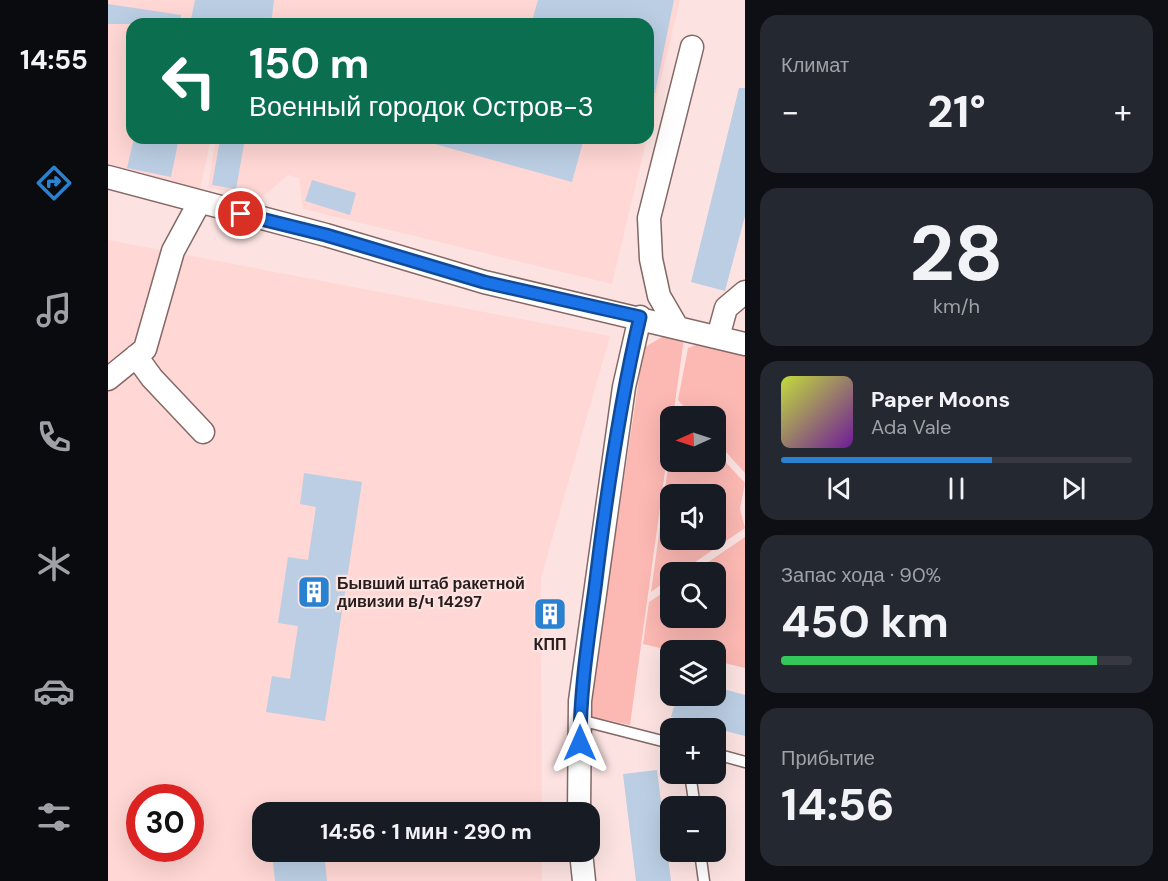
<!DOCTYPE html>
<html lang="ru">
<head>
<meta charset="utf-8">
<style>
  body { margin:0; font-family:"DM Sans",sans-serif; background:#242831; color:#f1f3f6; height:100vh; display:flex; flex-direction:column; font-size:22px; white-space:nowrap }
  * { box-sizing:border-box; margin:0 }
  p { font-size:20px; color:#9ea1a6 }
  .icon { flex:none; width:33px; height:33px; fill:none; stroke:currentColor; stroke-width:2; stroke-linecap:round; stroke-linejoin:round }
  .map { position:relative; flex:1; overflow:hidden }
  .sheet { display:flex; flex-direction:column; gap:15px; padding:15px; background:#0d0f14; width:423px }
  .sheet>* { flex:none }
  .guide { position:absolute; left:18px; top:18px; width:528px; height:126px; border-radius:18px; box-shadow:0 6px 24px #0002; background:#0b6e4f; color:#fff; overflow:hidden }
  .needle { width:39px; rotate:267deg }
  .controls { position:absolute; left:552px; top:406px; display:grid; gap:12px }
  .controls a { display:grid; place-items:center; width:66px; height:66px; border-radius:12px; background:#171b24; box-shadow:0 6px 24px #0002; font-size:30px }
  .speed { position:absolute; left:18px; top:784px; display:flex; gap:12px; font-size:30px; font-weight:700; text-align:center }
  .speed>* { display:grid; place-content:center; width:78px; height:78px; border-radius:50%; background:#171b24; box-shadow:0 6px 24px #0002; line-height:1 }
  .speed .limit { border:9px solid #d22; background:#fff; color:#111 }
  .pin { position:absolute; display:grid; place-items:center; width:51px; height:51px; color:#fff; margin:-26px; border:3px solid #fff; border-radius:50%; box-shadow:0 2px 6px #0007 }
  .me { position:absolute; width:66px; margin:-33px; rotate:0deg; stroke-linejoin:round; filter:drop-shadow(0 0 4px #0008) }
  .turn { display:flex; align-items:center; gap:21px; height:126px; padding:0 24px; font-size:27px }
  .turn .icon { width:78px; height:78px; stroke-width:2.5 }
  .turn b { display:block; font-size:42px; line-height:51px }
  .big { font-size:45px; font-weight:700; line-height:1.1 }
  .sheet .card { flex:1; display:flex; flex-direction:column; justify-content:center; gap:9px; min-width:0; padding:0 21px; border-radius:18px; background:#242831 }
  .sheet .dial { align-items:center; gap:0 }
  .dial b { font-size:78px; line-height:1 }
  .song { display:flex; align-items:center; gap:18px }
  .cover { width:72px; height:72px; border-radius:9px; background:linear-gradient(135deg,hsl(70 70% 55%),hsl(280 70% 35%)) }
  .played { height:6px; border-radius:3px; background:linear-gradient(90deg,#2981cf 60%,#363941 60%) }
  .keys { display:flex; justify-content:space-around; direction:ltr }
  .heat { display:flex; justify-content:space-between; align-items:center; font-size:33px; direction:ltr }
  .charge { height:9px; border-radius:4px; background:linear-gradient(90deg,#34c759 90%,#363941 0) }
  .trip { position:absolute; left:144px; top:802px; width:348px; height:60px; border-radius:18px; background:#171b24; box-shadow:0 6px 24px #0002; font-weight:700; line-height:60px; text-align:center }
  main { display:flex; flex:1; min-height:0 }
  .menu { display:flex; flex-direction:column; width:108px; justify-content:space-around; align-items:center; background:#090b0e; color:#9ea1a6 }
  .menu .icon { width:42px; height:42px }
  .menu .current { color:#2981cf }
  .menu b { font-size:27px; color:#f1f3f6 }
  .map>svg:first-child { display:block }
  .built { fill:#ffd7d4; fill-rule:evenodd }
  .green { fill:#fcb8b3; fill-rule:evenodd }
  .building { fill:#bbcee3 }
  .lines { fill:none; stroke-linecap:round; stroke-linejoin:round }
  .lane-casing { stroke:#836866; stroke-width:13 }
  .street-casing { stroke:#836866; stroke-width:25 }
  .lane { stroke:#fff; stroke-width:10 }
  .street { stroke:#fff; stroke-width:22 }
  .route-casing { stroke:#114b97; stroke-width:15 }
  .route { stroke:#1a73e8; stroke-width:10 }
  .labels { text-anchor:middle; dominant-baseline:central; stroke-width:4.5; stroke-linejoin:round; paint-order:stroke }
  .poi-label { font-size:16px; font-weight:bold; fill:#281d1c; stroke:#fce3e1; text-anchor:start }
</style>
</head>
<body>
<main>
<nav class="menu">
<b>14:55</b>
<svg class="icon current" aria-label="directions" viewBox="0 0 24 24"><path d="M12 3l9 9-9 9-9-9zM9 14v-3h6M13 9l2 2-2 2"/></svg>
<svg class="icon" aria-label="music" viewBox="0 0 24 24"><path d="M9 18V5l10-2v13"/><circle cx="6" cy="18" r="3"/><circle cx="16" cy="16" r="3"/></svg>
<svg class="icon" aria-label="phone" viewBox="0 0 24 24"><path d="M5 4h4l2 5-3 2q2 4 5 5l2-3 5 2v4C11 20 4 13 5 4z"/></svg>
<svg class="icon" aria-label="climate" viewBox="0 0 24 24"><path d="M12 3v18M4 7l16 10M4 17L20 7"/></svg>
<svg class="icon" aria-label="car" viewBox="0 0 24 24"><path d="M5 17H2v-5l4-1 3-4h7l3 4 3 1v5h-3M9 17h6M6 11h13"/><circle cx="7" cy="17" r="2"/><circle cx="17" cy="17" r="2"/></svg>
<svg class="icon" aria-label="filters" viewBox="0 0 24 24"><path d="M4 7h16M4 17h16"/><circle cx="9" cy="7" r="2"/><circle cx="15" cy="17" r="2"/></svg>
</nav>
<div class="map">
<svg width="637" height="881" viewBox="0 0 637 881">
  <rect width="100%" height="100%" fill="#fce3e1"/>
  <path class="built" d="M0 0H572L540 132V24H24V138H103L92 190 0 166Z
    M108 138H539L504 284 195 209 191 178 180 175 152 199 100 187Z
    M0 240 502 336 433 578 434 813H154V852H434V881H0ZM32 798H82V849H32Z"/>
  <path class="green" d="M554 337 576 338 565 417H562V435L522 725 484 717 480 636 509 526 534 358 537 347Z
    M588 345 637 356V473L608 441V417H585L570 400 580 348Z
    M608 452 637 483 632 509 637 528 571 573H562V578L543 592 562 453V462H608ZM562 495H608V540H562Z
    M637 537V668L608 661V651H565L535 644 541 602 562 588V618H608V573H584Z"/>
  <path class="building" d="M87 0H166L163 24H82Z
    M430 0H566L547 93 540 92V24H423Z
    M0 4 73 15 72 24H0Z
    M631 88H637V216L617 291 583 282Z
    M26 138H71L63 177 19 168Z
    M324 138H476L464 182 323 143Z
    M112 140 136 144 128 189 104 185Z
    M204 180 248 193 242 215 197 201Z
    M196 473 254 482 217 721 158 712 164 676 182 679 190 626 170 623 180 557 200 560 208 507 192 504Z
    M435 602 453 605 450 625 432 622Z
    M608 687 637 695V736L563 717 569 696H608Z
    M549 770 563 881H528L515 774Z
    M164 852H216L219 881H167Z"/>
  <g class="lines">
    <g class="lane-casing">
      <path id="lane" d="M472 720 562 743
        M608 754 637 762
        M582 774 587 807
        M592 852 596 881"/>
    </g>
    <g class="street-casing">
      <path id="street" d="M0 177 218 235 376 282 637 344
        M569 327 551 296 543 259 541 218 584 47
        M610 337 618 308 637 292
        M28 356 44 378 95 432
        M0 379 37 349 65 251 91 203
        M471 813 472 701 516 387 532 317
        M473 852 476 881"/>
    </g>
    <use href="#lane" class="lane"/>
    <use href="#street" class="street"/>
  </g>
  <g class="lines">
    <g class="route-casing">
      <path id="route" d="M133 214 218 235 376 282 532 317C511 406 498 497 487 588 480 640 472 691 472 743"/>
    </g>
    <use href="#route" class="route"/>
  </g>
  <defs>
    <g id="building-square" transform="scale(1.725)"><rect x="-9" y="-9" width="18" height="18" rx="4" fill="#2981cf" stroke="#fce3e1"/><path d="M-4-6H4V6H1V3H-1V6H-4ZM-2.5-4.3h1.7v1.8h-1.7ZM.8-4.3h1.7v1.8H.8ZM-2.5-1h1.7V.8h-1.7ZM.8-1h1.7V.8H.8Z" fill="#fff"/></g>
  </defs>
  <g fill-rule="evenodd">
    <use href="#building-square" x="206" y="592"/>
    <use href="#building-square" x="442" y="614"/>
  </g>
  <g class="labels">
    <g class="poi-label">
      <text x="229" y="583">Бывший штаб ракетной<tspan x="229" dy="18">дивизии в/ч 14297</tspan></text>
      <text x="442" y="644" text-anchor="middle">КПП</text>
    </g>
  </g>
</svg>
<div class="controls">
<a><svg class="needle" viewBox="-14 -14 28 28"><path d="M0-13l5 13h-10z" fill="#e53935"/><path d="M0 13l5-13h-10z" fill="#9ea1a6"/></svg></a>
<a><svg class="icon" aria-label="sound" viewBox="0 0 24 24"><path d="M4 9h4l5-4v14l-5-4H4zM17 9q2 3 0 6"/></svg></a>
<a><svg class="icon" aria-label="search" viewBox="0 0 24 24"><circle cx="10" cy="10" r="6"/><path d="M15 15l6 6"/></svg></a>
<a><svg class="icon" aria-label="layers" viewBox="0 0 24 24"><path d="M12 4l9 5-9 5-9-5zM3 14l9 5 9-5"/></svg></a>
<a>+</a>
<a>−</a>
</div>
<div class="speed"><div class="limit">30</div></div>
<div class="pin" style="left:133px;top:214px;background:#d93025"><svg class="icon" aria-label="arrive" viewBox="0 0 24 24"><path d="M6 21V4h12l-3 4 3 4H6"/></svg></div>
<svg class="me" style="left:472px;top:743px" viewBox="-20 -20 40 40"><path d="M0-17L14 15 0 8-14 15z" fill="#1a73e8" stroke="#fff" stroke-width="4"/></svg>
<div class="trip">14:56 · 1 мин · 290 m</div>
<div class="guide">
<div class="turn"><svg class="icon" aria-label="left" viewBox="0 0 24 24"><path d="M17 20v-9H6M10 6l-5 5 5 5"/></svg><div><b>150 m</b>Военный городок Остров-3</div></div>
</div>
</div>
<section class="sheet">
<div class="card"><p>Климат</p>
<div class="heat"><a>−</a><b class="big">21°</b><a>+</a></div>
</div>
<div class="card dial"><b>28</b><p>km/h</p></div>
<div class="card">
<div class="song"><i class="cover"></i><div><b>Paper Moons</b><p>Ada Vale</p></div></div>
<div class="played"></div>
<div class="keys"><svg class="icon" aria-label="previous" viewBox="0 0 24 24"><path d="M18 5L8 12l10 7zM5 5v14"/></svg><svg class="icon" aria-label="pause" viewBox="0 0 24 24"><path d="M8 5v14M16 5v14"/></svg><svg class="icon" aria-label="next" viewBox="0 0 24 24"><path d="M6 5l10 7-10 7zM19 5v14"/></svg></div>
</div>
<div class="card"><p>Запас хода · 90%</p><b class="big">450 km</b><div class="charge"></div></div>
<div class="card"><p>Прибытие</p><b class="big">14:56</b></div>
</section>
</main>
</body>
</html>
